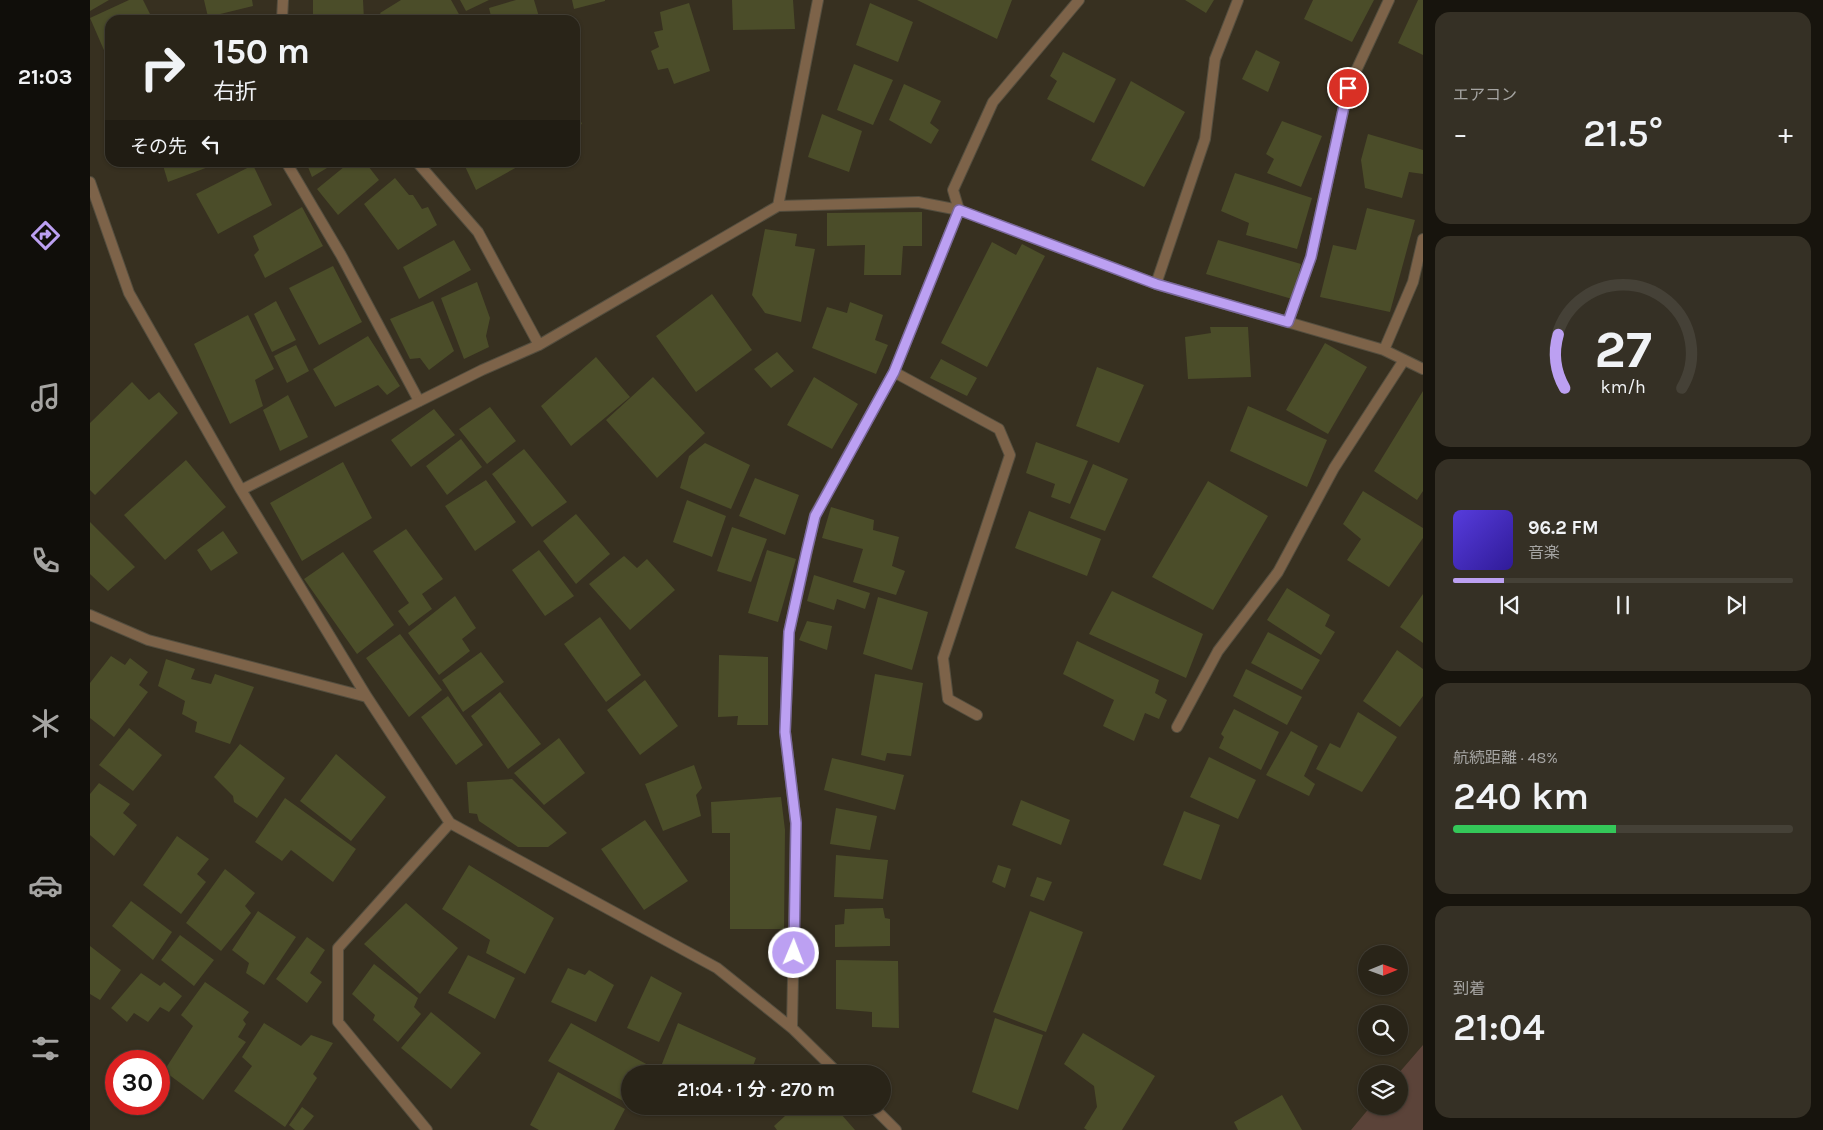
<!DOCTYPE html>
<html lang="ja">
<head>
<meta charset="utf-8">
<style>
  body { margin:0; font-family:Karla,"Noto Sans JP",sans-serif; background:#353025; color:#f1f3f6; height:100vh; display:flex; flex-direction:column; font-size:19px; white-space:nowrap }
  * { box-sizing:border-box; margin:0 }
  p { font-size:16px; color:#a5a4a2 }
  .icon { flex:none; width:28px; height:28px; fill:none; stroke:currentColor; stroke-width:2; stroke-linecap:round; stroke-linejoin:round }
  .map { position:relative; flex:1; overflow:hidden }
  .panel { display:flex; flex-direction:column; gap:12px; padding:12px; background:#17140d; width:400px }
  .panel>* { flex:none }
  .top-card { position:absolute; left:15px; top:15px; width:475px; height:152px; border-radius:15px; box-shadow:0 1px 4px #0004,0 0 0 1px #454137; background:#292418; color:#f1f3f6; overflow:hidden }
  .needle { width:32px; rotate:89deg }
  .fabs { position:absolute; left:1268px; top:945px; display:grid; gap:10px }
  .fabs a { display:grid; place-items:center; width:50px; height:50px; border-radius:50%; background:#292418; box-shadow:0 1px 4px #0004,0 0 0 1px #454137; font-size:25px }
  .speed { position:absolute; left:15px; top:1050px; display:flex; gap:10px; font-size:25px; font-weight:700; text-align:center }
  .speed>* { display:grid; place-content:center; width:65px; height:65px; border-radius:50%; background:#292418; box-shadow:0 1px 4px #0004,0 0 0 1px #454137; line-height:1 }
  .speed .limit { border:8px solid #d22; background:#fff; color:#111 }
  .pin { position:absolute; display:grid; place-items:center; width:42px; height:42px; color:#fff; margin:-21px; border:2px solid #fff; border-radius:50%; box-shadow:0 1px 5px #0007 }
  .me { position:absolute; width:55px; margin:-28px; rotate:1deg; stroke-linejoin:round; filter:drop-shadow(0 0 4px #0008) }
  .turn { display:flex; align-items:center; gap:18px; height:105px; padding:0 25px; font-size:22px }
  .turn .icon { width:65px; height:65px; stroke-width:2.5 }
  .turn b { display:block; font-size:35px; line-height:42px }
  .then { display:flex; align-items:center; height:48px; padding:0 25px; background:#0003; gap:10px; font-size:19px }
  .big { font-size:38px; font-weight:600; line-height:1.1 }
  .panel .tile { flex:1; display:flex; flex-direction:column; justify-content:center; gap:8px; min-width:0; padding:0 18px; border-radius:15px; background:#353025 }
  .panel .dial { align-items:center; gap:0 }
  .dial svg { height:130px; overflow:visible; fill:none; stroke:#454137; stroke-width:7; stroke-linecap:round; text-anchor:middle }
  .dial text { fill:#f1f3f6; stroke:none }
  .song { display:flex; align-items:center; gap:15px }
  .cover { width:60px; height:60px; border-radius:8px; background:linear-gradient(135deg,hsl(250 70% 55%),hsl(250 70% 35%)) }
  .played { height:5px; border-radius:2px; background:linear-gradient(90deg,#bca0f2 15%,#454137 15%) }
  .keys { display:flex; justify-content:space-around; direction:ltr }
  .heat { display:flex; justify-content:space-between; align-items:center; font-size:28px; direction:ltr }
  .charge { height:8px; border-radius:4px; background:linear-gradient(90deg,#34c759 48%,#454137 0) }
  .trip { position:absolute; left:531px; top:1065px; width:270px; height:50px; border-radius:25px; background:#292418; box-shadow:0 1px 4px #0004,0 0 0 1px #454137; font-weight:600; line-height:50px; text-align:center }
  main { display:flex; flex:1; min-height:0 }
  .menu { display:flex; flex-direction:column; width:90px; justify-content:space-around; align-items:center; background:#100e0a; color:#a5a4a2 }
  .menu .icon { width:35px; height:35px }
  .menu .active { color:#bca0f2 }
  .menu b { font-size:22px; color:#f1f3f6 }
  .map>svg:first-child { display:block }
  .green { fill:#5b4339 }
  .building { fill:#4b4d29 }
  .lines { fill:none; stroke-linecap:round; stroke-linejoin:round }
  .lane-casing { stroke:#544e3f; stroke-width:12 }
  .street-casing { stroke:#544e3f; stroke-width:12 }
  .lane { stroke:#7d6349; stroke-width:10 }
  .street { stroke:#7d6349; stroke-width:10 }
  .route-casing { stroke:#7a689d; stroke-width:12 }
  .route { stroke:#bca0f2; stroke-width:9 }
</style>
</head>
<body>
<main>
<nav class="menu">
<b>21:03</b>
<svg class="icon active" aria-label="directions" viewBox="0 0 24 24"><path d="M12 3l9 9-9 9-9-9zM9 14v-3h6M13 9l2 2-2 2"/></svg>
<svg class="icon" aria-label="music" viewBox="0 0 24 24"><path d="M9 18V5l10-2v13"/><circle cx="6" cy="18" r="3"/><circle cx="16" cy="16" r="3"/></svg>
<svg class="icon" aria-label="phone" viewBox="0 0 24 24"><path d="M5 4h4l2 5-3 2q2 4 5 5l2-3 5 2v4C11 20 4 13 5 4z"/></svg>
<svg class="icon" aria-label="climate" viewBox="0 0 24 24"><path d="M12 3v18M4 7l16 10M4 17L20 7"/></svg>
<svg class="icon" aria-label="car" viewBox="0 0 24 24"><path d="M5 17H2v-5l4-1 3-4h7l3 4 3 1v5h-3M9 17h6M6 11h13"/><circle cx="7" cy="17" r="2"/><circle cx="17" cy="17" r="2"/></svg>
<svg class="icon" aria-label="filters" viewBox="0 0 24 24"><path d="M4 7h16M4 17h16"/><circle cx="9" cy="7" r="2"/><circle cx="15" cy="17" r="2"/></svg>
</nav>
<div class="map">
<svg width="1333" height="1130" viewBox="0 0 1333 1130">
  <rect width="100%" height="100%" fill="#373020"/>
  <path class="green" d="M1333 1045V1130H1261L1281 1106H1309L1308 1074Z"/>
  <path class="building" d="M0 0H19L0 11Z
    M39 0H53L63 20H20V64L0 18Z
    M114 0H162L163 6 118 17Z
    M223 0H273L274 20H223Z
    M311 0H361L370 16 363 20H294L290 13Z
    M370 0H399L376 11Z
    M426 0H444L450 20H402L399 8Z
    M482 0H515V1L484 9Z
    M642 0H703L705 29 643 30Z
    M827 0H922L907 39Z
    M1095 0H1124L1116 13Z
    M1223 0H1284L1262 42 1214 19Z
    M1328 0H1333V55L1308 43Z
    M599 3 620 71 584 84 578 68 568 70 561 51 569 47 564 32 573 30 570 12Z
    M780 3 823 22 808 62 766 45Z
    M1166 50 1190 62 1178 92 1152 79Z
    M973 52 1026 79 1004 123 957 99 967 81 960 76Z
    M764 64 803 80 783 125 747 110Z
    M1041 81 1095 112 1054 187 1001 160Z
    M814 84 851 101 840 123 849 130 841 144 799 120Z
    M485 107 492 124 485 127Z
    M732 114 772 131 759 172 718 157Z
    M1192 121 1232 136 1211 187 1177 173 1184 159 1176 154Z
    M1278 134 1333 150V174L1319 172 1312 198 1275 188 1271 160Z
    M72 162H129V163L78 182Z
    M216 162H247L222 177Z
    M260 162H275L289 180 248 215 227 189Z
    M373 162H436L386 190Z
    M163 165 182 205 128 234 106 194Z
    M1145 173 1222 198 1207 249 1156 235 1159 223 1131 211Z
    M305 178 319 195H323L332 209 338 207 347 225 308 250 274 204Z
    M212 207 233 246 175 278 164 255 169 250 163 236Z
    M1277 208 1325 220 1300 312 1230 297 1243 245 1266 250Z
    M832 212V246H813L811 275H774L775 245 737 246V213Z
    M675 229 707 234 705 246 725 249 711 322 675 313 662 295Z
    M364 240 381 270 329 299 313 267Z
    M1128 240 1211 264 1202 299 1116 274Z
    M902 242 926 255 932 244 955 256 897 367 851 343Z
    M243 266 272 322 229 345 199 288Z
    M387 282 400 318 396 336 399 347 374 359 351 298Z
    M622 294 662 350 606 392 566 336Z
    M186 301 206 340 182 352 164 314Z
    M343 301 364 351 339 370 330 358 320 359 300 319Z
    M760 302 793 315 785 340 798 345 786 374 722 348 737 307 757 313Z
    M158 315 184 369 165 380 173 406 140 424 104 344Z
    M1120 327H1158L1161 377 1098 379 1095 337 1121 333Z
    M278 336 310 386 297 395 288 385 245 407 223 369Z
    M1235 343 1277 367 1238 434 1196 410Z
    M206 345 219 371 197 383 184 356Z
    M687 352 704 371 681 388 664 369Z
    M506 357 540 397 481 446 451 406Z
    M851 359 887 378 877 396 840 378Z
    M1007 367 1054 385 1029 443 986 426Z
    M563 377 615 433 567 478 516 420Z
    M724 377 768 404 742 449 697 425Z
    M42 382 59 400 69 392 88 413 5 495 0 490V423Z
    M1333 391V491L1327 500 1284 471Z
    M198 395 218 437 190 451 173 410Z
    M1158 406 1237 440 1217 487 1140 451Z
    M400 407 426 441 397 464 369 429Z
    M344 409 365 435 321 467 301 440Z
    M371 439 392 467 357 495 336 466Z
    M946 442 998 461 980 504 961 497 965 484 936 473Z
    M615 443 660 465 641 509 590 488 599 456Z
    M434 449 477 502 442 527 402 474Z
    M96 460 136 507 75 560 34 515Z
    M253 462 282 518 212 561 180 503Z
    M1003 464 1038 479 1015 531 980 518Z
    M665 478 709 495 695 535 649 516Z
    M396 480 426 522 385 551 355 506Z
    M1118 481 1178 516 1123 610 1062 577Z
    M1273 491 1333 528V538L1299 587 1257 560 1271 539 1253 524Z
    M597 500 636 516 622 557 583 542Z
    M741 507 784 520 783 530 809 537 802 566 815 571 806 595 763 582 773 549 732 538Z
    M939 511 1011 539 997 576 925 548Z
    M486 514 520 554 486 584 453 541Z
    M0 522 45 567 18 591 0 574Z
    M642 527 677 539 661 582 627 571Z
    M316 529 353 579 332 594 342 609 319 626 308 611 319 603 283 551Z
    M133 531 148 553 121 571 107 550Z
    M449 550 484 596 455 616 422 570Z
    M677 550 706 559 688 622 658 613Z
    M253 552 304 625 267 654 214 579Z
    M534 556 547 568 557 559 585 590 540 630 499 584Z
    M724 575 780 593 775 609 747 599 744 610 717 601Z
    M1197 588 1240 615 1235 626 1245 632 1231 655 1177 620Z
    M1022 591 1113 634 1096 678 999 634Z
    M1333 594V643L1310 627Z
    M365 596 386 628 372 639 380 651 349 675 318 633Z
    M788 597 838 612 822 670 773 654Z
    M510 617 551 675 516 702 474 644Z
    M717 621 742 626 737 650 709 640Z
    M1178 632 1230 660 1212 690 1161 663Z
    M310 634 352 690 319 717 276 658Z
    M987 641 1069 680 1065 693 1077 700 1069 719 1055 713 1044 741 1013 726 1024 700 973 674Z
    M1307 650 1333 669V696L1310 727 1273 701Z
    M391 652 414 682 373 712 352 680Z
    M629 655 678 657V725H647L648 716 628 717Z
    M21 656 35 665 40 658 58 672 49 685 58 692 24 737 0 718V683Z
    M76 659 105 669 101 679 121 684 125 674 164 687 140 744 105 732 107 722 92 714 95 701 68 686Z
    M1156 669 1212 697 1197 725 1143 696Z
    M785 674 833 683 821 756 797 753 795 761 771 755Z
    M555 680 588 726 550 755 517 710Z
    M410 692 451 744 418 769 381 716Z
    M358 696 393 745 366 765 331 717Z
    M1144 709 1189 732 1171 770 1129 748 1134 737 1131 734Z
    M1268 712 1307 737 1272 792 1226 769 1240 743 1250 748Z
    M39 728 72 755 43 791 9 765Z
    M1201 731 1228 746 1214 776 1225 784 1219 796 1176 775Z
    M469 738 495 773 454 805 424 773Z
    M150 744 195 778 167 818 144 802 143 796 124 777Z
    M246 754 296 797 261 841 210 801Z
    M1119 757 1166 780 1148 819 1100 797Z
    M742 758 814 775 805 810 734 790Z
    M604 765 612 788 606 795 611 816 573 831 555 784Z
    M422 779 477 833 458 847H428L389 821 387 814 379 813 377 782Z
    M9 783 40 804 33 813 47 825 24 856 0 835V794Z
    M691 797 695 830 694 929H640V833H622L621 802Z
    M195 798 266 849 243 882 201 850 192 861 165 842Z
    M931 800 980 820 971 845 922 825Z
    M746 808 787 816 780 850 740 844Z
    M1094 811 1130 825 1111 880 1073 865Z
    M555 820 598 881 554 910 511 849Z
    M87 836 119 859 107 874 116 882 91 914 53 885Z
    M746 855 798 860 793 899 744 897Z
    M379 865 464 918 435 974 396 953 400 940 352 909Z
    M908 865 921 869 915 888 902 882Z
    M135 869 165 893 155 906 161 913 131 951 96 923Z
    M947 877 962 882 954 901 940 896Z
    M41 901 82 932 63 960 22 926Z
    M316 903 368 948 330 994 274 944Z
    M793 908 795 918 800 919V946L745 947V925L754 924 755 909Z
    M168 911 206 937 174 985 156 973 159 963 142 950Z
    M940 911 993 932 956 1032 903 1012Z
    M90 935 124 960 104 986 71 960Z
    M217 937 235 950 220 973 232 982 217 1003 186 979Z
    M0 946 31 970 10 1000 0 994Z
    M378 955 425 978 405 1019 358 993Z
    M746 960 808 961 809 1028 782 1027V1012L746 1009Z
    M284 964 328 998 324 1007 331 1014 308 1042 283 1020 285 1015 262 994Z
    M478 968 495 975 499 970 524 985 506 1022 461 1002Z
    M51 973 70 986 74 982 92 996 79 1012 70 1007 58 1022 44 1013 37 1022 21 1008Z
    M561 976 592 993 569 1042 537 1028Z
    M115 982 159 1012 153 1020 156 1024 148 1037 156 1042 113 1100 74 1071 103 1026 91 1015Z
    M341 1012 391 1053 361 1089 311 1048Z
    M905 1018 953 1035 928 1110 882 1092Z
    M174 1023 211 1046 221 1035 243 1043 223 1074 227 1078 195 1127 144 1091 162 1066 152 1057Z
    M481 1023 558 1065 553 1074H540V1098L537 1103 458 1061Z
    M588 1023 666 1058 660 1074H568Z
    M993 1033 1065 1076 1032 1130H997L994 1128 1007 1107 1004 1086 974 1064Z
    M468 1072 535 1109 524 1130H449L440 1125Z
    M1192 1095 1212 1130H1148L1144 1122Z
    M706 1106H744L765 1130H687L684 1126Z
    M212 1107 224 1116 213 1130H205L199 1125Z"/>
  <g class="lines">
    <g class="lane-casing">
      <path id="lane" d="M196 162 251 255 329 401"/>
    </g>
    <g class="street-casing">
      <path id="street" d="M192 20 193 0
        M327 162 388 232 449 345
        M0 182 39 293 151 490 277 697 360 823 248 948V1022L337 1130
        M688 206 728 0
        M1066 284 1115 139 1125 59 1148 0
        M1198 322 1221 257 1258 88 1299 0
        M1294 350 1323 282 1333 239
        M804 372 909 429 920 455 853 658 858 699 887 715
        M151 490 392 370 449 345 688 206 828 202 869 210 1066 284 1294 350 1333 369
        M0 615 58 640 277 697
        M1087 727 1128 651 1188 572 1244 468 1314 360
        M360 823 627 968 702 1028 749 1074
        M702 1028 706 823 695 732 699 632 725 515 804 372 869 210 863 190 903 102 989 0
        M782 1106 806 1130"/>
    </g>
    <use href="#lane" class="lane"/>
    <use href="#street" class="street"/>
  </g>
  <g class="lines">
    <g class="route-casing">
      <path id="route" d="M704 953 706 823 695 732 699 632 716 554 725 516 804 372 869 210 1066 284 1198 322 1221 257 1258 88"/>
    </g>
    <use href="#route" class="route"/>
  </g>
</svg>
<div class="fabs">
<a><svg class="needle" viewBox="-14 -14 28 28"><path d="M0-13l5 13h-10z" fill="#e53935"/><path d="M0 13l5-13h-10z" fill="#a5a4a2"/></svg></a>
<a><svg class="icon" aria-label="search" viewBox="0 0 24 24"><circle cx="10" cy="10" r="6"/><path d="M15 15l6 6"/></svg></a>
<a><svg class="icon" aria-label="layers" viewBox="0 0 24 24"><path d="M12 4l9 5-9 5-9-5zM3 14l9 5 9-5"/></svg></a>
</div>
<div class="speed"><div class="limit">30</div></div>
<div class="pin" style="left:1258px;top:88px;background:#d93025"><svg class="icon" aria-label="arrive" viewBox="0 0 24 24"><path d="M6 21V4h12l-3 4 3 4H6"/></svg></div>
<svg class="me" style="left:704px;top:953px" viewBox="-20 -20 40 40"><circle r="17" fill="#bca0f2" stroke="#fff" stroke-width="3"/><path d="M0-11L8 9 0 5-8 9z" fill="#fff"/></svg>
<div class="trip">21:04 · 1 分 · 270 m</div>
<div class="top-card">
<div class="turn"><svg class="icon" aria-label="right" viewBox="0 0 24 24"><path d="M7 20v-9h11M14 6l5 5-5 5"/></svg><div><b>150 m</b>右折</div></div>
<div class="then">その先<svg class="icon" aria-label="left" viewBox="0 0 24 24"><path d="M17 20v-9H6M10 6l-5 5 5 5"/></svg></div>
</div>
</div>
<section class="panel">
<div class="tile"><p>エアコン</p>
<div class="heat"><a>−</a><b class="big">21.5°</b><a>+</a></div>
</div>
<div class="tile dial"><svg viewBox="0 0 100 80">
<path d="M14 69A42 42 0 1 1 86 69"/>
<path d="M14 69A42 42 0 0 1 10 36" stroke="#bca0f2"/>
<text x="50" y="56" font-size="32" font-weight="700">27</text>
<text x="50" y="72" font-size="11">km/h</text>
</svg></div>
<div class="tile">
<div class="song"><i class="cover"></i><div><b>96.2 FM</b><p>音楽</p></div></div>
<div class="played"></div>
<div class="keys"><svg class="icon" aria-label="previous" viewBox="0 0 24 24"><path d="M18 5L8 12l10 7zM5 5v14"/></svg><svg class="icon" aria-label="pause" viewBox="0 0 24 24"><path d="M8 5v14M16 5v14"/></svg><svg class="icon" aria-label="next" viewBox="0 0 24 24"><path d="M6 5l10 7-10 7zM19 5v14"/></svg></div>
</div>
<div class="tile"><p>航続距離 · 48%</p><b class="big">240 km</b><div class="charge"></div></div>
<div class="tile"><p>到着</p><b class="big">21:04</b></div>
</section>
</main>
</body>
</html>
